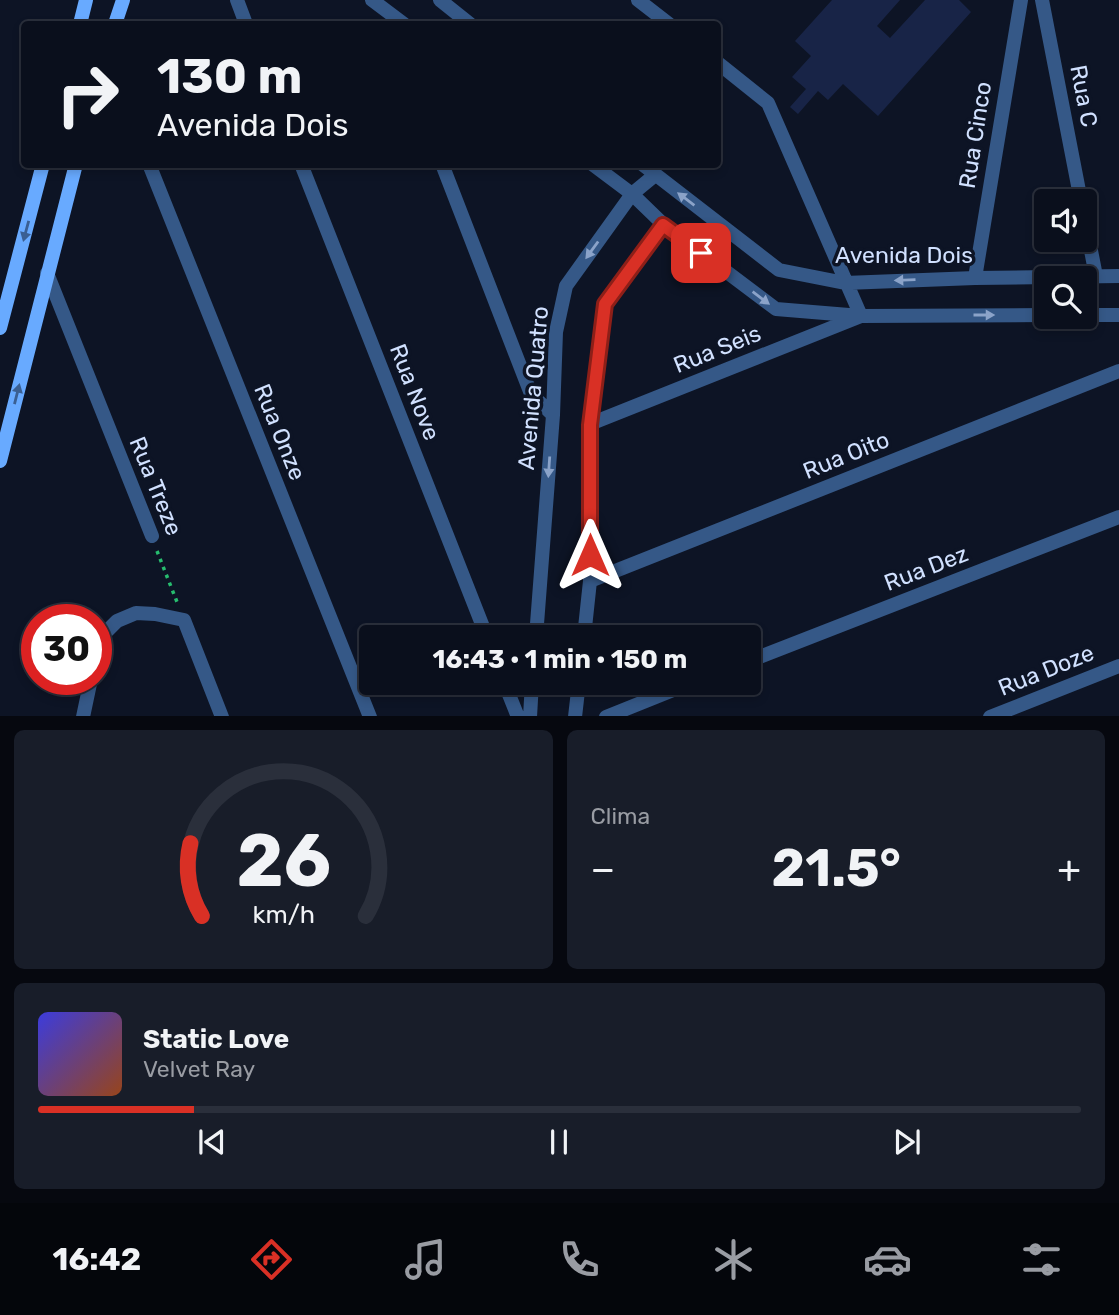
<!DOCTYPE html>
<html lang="pt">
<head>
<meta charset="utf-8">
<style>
  body { margin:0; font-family:Rubik,sans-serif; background:#181d29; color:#f1f3f6; height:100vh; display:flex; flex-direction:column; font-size:26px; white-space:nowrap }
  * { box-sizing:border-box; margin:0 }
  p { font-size:23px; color:#999ca3 }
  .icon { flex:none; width:38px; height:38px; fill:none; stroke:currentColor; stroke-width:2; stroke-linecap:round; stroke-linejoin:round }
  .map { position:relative; height:716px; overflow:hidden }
  .details { display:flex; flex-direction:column; gap:14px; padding:14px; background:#06080f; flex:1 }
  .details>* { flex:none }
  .guide { position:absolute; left:21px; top:21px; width:700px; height:147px; border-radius:7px; box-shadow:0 4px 10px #0003,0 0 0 2px #2a2f3b; background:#0a0f1c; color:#f1f3f6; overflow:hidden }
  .controls { position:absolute; left:1034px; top:189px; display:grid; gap:14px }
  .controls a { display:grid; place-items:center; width:63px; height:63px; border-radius:7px; background:#0a0f1c; box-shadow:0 4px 10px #0003,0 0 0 2px #2a2f3b; font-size:35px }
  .speed { position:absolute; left:21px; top:604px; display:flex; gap:14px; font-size:35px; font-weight:700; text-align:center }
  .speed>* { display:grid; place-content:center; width:91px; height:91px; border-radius:50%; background:#0a0f1c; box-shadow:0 4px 10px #0003,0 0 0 2px #2a2f3b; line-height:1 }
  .speed .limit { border:10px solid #d22; background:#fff; color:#111 }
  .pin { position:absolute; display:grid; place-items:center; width:60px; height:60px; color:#fff; margin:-30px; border-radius:14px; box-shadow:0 4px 10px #0006 }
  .me { position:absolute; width:77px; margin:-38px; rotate:0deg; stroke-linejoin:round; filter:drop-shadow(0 0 5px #0008) }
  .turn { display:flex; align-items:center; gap:24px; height:147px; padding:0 21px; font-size:32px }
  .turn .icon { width:91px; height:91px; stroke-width:2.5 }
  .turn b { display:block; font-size:49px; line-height:60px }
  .big { font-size:52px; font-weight:700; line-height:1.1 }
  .details .tile { flex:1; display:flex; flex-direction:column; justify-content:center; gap:10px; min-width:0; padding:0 24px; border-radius:10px; background:#181d29 }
  .details .dial { align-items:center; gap:0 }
  .dial svg { height:182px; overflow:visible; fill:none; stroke:#2a2f3b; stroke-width:7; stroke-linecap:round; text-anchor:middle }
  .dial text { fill:#f1f3f6; stroke:none }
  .song { display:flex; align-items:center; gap:21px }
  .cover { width:84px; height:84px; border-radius:10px; background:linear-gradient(135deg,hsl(240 70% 55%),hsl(20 70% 35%)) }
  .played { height:7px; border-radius:4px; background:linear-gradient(90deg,#d93025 15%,#2a2f3b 15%) }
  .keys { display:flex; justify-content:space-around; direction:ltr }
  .heat { display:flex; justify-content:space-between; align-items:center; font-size:38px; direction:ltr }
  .details .tiles { flex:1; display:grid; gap:14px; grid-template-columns:1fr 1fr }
  .tile:last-child { grid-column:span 2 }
  .trip { position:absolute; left:359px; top:625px; width:402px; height:70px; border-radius:7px; background:#0a0f1c; box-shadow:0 4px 10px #0003,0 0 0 2px #2a2f3b; font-weight:700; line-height:70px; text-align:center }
  .dock { display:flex; height:112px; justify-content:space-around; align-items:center; background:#04060b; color:#999ca3 }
  .dock .icon { width:49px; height:49px }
  .dock .current { color:#d93025 }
  .dock b { font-size:32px; color:#f1f3f6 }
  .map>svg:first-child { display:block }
  .building { fill:#182447 }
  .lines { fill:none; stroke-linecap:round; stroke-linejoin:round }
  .path { stroke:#27bd6f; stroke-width:3.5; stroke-dasharray:3.5 5; stroke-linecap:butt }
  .minor { stroke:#355887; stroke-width:14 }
  .secondary { stroke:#68aaff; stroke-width:14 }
  .oneway { fill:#8ba3c9 }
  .oneway2 { fill:#3a5f92 }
  .route-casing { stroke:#8d1f18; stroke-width:18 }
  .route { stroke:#d93025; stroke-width:12 }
  .labels { text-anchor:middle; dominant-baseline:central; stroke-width:7; stroke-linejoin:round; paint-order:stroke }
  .street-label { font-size:23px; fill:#d1e1ff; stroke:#0d1425 }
</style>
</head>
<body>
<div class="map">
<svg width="1119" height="717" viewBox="0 0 1119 717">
  <rect width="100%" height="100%" fill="#0d1425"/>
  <path class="building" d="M832 0H900L877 26 890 38 925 0H959L971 12 878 116 843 84 828 100 818 91 798 114 790 107 806 89 792 77 811 56 795 41Z"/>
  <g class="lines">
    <path class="path" d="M157 551 177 602"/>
    <path class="minor" d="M237 0 246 24
      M372 0 404 24
      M440 0 470 24
      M638 0 669 24
      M1042 0 1081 201
      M149 164 370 717
      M301 164 487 637
      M442 164 531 394 553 415
      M592 164 632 194 663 224 776 309 861 316 1046 315
      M642 164 779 270 845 283 975 278 1119 276
      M1085 220 1096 276
      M47 273 152 536
      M975 278 1021 0
      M1085 315H1119
      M590 424 861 316 768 103 718 63
      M590 581 1119 371
      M536 637 553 415 556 332 566 286 632 194 655 175
      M584 637 590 581V424L605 304 663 224
      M96 657 100 638 117 621 136 613 155 614 184 620 222 717
      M749 661 1119 517
      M504 682 518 717
      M83 717 91 679
      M530 717 532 682
      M575 717 579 682
      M606 717 693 682
      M990 717 1119 666"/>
    <path class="secondary" d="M80 24 86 0
      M115 24 123 0
      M0 328 43 164
      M0 461 76 164"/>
  </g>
  <defs><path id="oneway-solid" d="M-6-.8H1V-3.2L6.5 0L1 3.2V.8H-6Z" transform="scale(1.75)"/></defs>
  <g class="oneway">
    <use href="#oneway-solid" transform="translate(686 199) rotate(-143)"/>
    <use href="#oneway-solid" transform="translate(592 250) rotate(126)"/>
    <use href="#oneway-solid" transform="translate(905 280) rotate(178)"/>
    <use href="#oneway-solid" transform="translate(761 298) rotate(37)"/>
    <use href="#oneway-solid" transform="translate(984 315)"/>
    <use href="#oneway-solid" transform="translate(549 467) rotate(94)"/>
  </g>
  <g class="oneway2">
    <use href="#oneway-solid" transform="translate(26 231) rotate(105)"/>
    <use href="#oneway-solid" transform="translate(17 394) rotate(-76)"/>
  </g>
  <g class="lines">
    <g class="route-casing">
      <path id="route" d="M590 555V425L605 304 663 225 701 253"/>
    </g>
    <use href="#route" class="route"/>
  </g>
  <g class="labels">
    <g class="street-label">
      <text transform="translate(1084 96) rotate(79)">Rua C</text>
      <text transform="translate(975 135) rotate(-81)">Rua Cinco</text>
      <text x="904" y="255">Avenida Dois</text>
      <text transform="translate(717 349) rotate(-22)">Rua Seis</text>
      <text transform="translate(533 388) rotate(-85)">Avenida Quatro</text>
      <text transform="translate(415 392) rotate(69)">Rua Nove</text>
      <text transform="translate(280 432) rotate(68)">Rua Onze</text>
      <text transform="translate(846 455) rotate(-22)">Rua Oito</text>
      <text transform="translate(156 486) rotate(68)">Rua Treze</text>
      <text transform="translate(926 568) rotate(-21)">Rua Dez</text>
      <text transform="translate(1046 670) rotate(-22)">Rua Doze</text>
    </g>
  </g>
</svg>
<div class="controls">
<a><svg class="icon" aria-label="sound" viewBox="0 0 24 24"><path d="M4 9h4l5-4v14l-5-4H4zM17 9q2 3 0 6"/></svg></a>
<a><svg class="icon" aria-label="search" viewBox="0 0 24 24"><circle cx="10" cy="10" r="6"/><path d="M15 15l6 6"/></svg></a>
</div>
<div class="speed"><div class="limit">30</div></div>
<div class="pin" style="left:701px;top:253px;background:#d93025"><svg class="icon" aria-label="arrive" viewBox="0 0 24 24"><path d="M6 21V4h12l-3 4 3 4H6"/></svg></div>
<svg class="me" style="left:590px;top:555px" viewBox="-20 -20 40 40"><path d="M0-17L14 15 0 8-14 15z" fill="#d93025" stroke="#fff" stroke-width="4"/></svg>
<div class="trip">16:43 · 1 min · 150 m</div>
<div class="guide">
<div class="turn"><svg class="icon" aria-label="right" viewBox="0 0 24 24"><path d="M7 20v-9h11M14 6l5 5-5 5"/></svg><div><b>130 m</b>Avenida Dois</div></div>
</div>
</div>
<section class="details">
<div class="tiles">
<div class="tile dial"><svg viewBox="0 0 100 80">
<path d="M14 69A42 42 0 1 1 86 69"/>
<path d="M14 69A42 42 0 0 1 9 37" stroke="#d93025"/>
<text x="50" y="56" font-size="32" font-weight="700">26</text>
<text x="50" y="72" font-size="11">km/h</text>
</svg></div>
<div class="tile"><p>Clima</p>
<div class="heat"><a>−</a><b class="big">21.5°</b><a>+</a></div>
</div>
<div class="tile">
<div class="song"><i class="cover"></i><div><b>Static Love</b><p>Velvet Ray</p></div></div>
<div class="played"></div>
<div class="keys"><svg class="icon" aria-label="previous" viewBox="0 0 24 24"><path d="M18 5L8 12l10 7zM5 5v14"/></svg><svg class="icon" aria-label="pause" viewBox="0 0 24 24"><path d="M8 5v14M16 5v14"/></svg><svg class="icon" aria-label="next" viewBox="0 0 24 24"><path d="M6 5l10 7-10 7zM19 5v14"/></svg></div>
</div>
</div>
</section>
<nav class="dock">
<b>16:42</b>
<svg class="icon current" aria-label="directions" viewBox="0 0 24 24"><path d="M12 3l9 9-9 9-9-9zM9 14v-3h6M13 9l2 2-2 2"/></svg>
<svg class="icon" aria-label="music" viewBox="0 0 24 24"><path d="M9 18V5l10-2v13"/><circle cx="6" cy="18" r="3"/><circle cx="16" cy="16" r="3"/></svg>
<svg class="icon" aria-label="phone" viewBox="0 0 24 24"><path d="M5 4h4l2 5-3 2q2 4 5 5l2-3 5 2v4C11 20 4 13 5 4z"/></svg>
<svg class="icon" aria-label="climate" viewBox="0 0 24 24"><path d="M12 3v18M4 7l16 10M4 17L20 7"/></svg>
<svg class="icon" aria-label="car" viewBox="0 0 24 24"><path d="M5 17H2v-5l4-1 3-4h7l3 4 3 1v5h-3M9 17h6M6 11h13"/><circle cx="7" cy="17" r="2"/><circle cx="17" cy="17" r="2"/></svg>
<svg class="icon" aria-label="filters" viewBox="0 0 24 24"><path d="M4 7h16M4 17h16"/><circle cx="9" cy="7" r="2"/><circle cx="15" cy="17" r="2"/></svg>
</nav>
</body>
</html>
